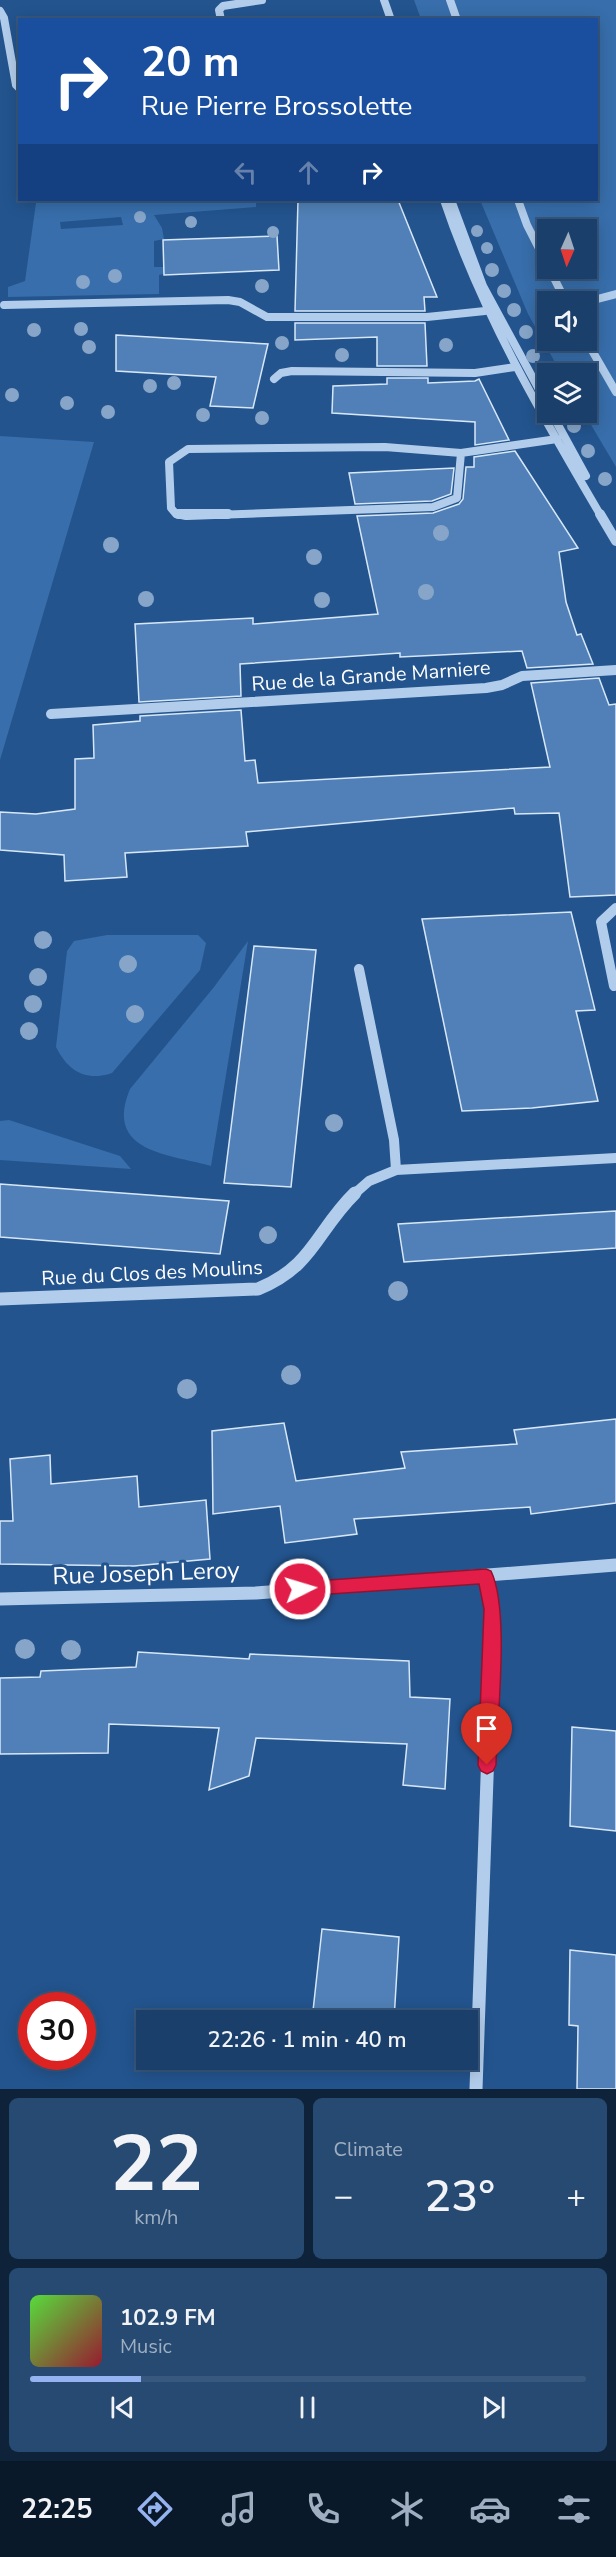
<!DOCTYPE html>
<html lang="en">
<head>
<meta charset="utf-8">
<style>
  body { margin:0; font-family:"Nunito Sans",sans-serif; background:#274a72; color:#f1f3f6; height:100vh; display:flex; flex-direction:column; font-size:22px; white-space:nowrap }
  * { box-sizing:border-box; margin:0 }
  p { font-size:20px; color:#9fafc1 }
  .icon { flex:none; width:33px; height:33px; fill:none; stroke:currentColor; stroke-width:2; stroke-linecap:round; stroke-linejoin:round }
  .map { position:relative; height:2089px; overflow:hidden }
  .side { display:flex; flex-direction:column; gap:9px; padding:9px; background:#0e233a; flex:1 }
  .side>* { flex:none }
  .banner { position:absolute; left:18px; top:18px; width:580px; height:183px; border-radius:0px; box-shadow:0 3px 15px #0003,0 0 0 2px #38587e; background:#1a4fa0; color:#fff; overflow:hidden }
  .needle { width:39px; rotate:183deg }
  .fabs { position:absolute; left:537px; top:219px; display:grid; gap:12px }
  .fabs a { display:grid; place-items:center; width:60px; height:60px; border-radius:0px; background:#1a3f6a; box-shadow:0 3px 15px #0003,0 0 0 2px #38587e; font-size:30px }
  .speed { position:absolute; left:18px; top:1992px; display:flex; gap:12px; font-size:30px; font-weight:700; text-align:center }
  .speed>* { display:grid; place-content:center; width:78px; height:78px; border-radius:50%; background:#1a3f6a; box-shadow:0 3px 15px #0003,0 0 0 2px #38587e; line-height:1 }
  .speed .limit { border:9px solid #d22; background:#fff; color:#111 }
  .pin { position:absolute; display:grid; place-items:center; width:51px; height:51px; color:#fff; margin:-62px -26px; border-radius:50% 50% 50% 0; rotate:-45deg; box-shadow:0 0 6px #0007 }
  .pin .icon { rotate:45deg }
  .me { position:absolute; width:66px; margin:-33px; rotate:85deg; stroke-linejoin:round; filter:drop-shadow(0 0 4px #0008) }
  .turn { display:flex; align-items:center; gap:21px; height:126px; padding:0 24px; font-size:27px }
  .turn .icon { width:78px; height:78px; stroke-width:2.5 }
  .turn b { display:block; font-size:42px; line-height:51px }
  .lanes { display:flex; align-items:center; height:57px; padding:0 24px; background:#0003; justify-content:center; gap:30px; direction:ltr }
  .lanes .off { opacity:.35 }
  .big { font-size:45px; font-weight:600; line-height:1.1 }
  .side .tile { flex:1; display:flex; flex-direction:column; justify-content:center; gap:9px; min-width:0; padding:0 21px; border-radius:9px; background:#274a72 }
  .side .dial { align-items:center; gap:0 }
  .dial b { font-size:78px; line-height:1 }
  .song { display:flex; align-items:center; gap:18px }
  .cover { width:72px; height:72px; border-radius:9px; background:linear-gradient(135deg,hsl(110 70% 55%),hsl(350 70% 35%)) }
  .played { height:6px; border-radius:3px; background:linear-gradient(90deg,#95b2f1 20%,#38587e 20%) }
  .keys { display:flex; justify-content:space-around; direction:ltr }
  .heat { display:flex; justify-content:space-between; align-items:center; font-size:33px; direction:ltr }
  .side .tiles { flex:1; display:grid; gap:9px; grid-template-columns:1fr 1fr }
  .tile:last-child { grid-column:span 2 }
  .trip { position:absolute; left:136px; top:2010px; width:342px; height:60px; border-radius:0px; background:#1a3f6a; box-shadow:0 3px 15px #0003,0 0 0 2px #38587e; font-weight:600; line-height:60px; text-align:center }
  .dock { display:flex; height:96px; justify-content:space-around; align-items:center; background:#0a192a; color:#9fafc1 }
  .dock .icon { width:42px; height:42px }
  .dock .on { color:#95b2f1 }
  .dock b { font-size:27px; color:#f1f3f6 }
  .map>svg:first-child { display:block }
  .green { fill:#376eab; fill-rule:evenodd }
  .building { fill:#5080b7; stroke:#d7e7f8; stroke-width:1.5 }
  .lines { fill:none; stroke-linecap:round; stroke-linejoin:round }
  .minor-far2 { stroke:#b2cdeb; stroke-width:8 }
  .minor-far1 { stroke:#b2cdeb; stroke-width:10 }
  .minor { stroke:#b2cdeb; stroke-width:13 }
  .tree { fill:#86a5c8 }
  .route { fill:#e11d48; stroke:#92132f; stroke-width:1.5 }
  .labels { text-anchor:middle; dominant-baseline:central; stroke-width:6; stroke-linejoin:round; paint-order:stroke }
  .street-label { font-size:20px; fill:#fff; stroke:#23548e }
  .near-street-label { font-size:24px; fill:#fff; stroke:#23548e }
</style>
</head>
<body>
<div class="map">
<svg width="616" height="2089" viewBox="0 0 616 2089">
  <rect width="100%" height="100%" fill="#23548e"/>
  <path class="green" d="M414 0H616V467L584 413 586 412V374L561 373 528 314 480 200H597V20L421 19ZM548 230H586V268H548ZM548 302H586V340H548Z
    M76 200H263H256V207L154 215 162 228 164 239 154 241V267H165L167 273 159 275V294L8 297V287L25 281 36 203ZM121 217 123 225 61 229 60 222Z
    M0 436 94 442 0 760Z
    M107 935H198L206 943 200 970 112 1073C86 1082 68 1071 56 1047L67 951 74 941Z
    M248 941 211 1166C167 1154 104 1152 130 1089L214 987Z
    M9 1120 120 1156 131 1169 0 1160V1121Z"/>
  <path class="building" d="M298 200H398L437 297H424L425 311H295Z
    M277 236 279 270 164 275 163 240Z
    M295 323H425L427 366H377V337L295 340Z
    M116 335 268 344 253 408 210 406 216 377 116 371Z
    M387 378H428V383L475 381 479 379 509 440 475 445V422L332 413 333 386 387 384Z
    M515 451 578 548 559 552 566 602 577 635 581 634 593 664 527 668 522 651 400 657V653L240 664 241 696 139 702 135 624 253 618V624L378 614 357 516 433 513 459 504 463 499 466 467H474V457Z
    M454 468 451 494 432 501 355 504 349 473Z
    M599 678 609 705 616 704V895L570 897 559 813 515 814 514 808 246 832 248 846 125 853 127 877 65 881 64 855 0 850V812L36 814 75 809V759L94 758 93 725 140 721V716L241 710 245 761 255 760 258 783 550 767 531 683Z
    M571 912 595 1010 576 1011 598 1101 532 1108 462 1111 422 919Z
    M254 946 316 950 291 1187 224 1183Z
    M0 1184 229 1201 220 1254 0 1237Z
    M616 1211V1248L404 1262 398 1224Z
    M616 1419V1503L531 1514 530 1507 354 1519 357 1534 285 1543 280 1506 213 1514 212 1431 284 1423 296 1481 405 1468 401 1452 517 1444 514 1430Z
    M50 1455 51 1484 137 1476 139 1507 206 1500 210 1559 134 1566 0 1564V1521H13L10 1459Z
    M138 1652 249 1659 250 1654 409 1661 410 1697 450 1699 445 1789 403 1785 407 1744 256 1738 249 1776 209 1790 219 1728 109 1724 108 1753 0 1754V1678L40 1677 41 1671 136 1667Z
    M572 1727 616 1731V1831L570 1826Z
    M322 1929 399 1937 394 2020H312Z
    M570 1950 616 1955V2089H577L578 2026 569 2025Z"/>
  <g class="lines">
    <path class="minor-far2" d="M384 0 391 20
      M450 0 457 20
      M0 11 4 18 16 85 20 89
      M221 20 219 10 223 6 262 0
      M444 200C482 313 541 414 601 516
      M451 200 483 286 548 406
      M518 200 527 225 548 266
      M549 268 566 302
      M586 302 616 294
      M4 305 228 300 240 302 267 317H427L485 311
      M586 340 616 392
      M274 379 281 373 292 371 475 373 515 367
      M551 412 586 476
      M461 453 557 439
      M186 516 176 514 171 508 169 462 188 449 385 447 461 453
      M187 516 433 507 457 498 461 453"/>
    <path class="minor-far1" d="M178 514H228
      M600 514 616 541
      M51 714 486 688 502 685 522 676 616 670
      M359 969 394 1140 396 1170
      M614 986 601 922 616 908
      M353 1195 369 1181 396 1170 616 1158"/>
    <path class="minor" d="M0 1299 258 1289C314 1266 316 1231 355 1193
      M0 1599 256 1593 616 1565
      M476 2089 493 1609 486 1576"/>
  </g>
  <g class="tree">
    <circle cx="140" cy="217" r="6"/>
    <circle cx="191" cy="222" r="6"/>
    <circle cx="477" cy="231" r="6"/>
    <circle cx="273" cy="232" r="6"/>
    <circle cx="487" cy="248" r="6"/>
    <circle cx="492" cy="270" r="7"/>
    <circle cx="115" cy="276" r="7"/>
    <circle cx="83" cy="282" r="7"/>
    <circle cx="262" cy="286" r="7"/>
    <circle cx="504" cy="291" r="7"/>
    <circle cx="514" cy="310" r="7"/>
    <circle cx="81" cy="329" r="7"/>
    <circle cx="34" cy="330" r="7"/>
    <circle cx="526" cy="332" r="7"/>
    <circle cx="282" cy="343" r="7"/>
    <circle cx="446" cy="345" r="7"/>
    <circle cx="89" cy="347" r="7"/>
    <circle cx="342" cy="355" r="7"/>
    <circle cx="533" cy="356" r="7"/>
    <circle cx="174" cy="383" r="7"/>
    <circle cx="150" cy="386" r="7"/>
    <circle cx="12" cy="395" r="7"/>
    <circle cx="67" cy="403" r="7"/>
    <circle cx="108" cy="412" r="7"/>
    <circle cx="203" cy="415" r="7"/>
    <circle cx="262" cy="418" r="7"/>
    <circle cx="574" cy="426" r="7"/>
    <circle cx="588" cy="451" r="7"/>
    <circle cx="605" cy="479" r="7"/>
    <circle cx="441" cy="533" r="8"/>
    <circle cx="111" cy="545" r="8"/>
    <circle cx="314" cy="557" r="8"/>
    <circle cx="426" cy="592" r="8"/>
    <circle cx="146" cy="599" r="8"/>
    <circle cx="322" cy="600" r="8"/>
    <circle cx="43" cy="940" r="9"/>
    <circle cx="128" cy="964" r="9"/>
    <circle cx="38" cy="977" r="9"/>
    <circle cx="33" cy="1004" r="9"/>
    <circle cx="135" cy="1014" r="9"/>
    <circle cx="29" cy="1031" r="9"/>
    <circle cx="334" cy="1123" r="9"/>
    <circle cx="268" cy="1235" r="9"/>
    <circle cx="398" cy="1291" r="10"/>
    <circle cx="291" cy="1375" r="10"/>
    <circle cx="187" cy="1389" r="10"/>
    <circle cx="25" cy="1649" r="10"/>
    <circle cx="71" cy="1650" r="10"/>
  </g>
  <path class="route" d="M486 1569 491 1571C510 1610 497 1718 496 1765L493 1771 487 1774 481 1771 478 1765 484 1609 479 1584 300 1596 294 1594 292 1589 294 1584 300 1582Z"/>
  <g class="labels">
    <g class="street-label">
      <text transform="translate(371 676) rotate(-4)">Rue de la Grande Marniere</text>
      <text transform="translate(152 1273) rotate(-3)">Rue du Clos des Moulins</text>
    </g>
    <g class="near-street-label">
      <text transform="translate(146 1573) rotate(-2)">Rue Joseph Leroy</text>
    </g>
  </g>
</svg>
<div class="fabs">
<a><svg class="needle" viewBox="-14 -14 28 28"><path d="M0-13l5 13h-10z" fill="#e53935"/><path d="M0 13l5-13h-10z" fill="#9fafc1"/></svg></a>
<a><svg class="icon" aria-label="sound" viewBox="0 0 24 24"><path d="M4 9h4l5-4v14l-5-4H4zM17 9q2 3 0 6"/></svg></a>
<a><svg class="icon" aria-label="layers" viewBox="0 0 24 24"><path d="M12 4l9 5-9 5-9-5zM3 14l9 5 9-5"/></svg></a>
</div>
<div class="speed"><div class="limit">30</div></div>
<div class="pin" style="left:487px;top:1765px;background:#d93025"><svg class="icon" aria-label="arrive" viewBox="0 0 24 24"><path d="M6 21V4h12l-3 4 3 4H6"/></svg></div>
<svg class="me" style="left:300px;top:1589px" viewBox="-20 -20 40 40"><circle r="17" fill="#e11d48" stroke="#fff" stroke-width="3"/><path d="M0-11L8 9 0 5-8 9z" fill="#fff"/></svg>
<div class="trip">22:26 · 1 min · 40 m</div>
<div class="banner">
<div class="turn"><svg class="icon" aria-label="right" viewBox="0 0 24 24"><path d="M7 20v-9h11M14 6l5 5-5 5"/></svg><div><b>20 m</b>Rue Pierre Brossolette</div></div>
<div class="lanes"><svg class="icon off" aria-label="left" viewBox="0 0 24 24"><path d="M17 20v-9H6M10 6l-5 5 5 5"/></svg><svg class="icon off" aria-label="ahead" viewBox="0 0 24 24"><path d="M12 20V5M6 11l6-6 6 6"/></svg><svg class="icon" aria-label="right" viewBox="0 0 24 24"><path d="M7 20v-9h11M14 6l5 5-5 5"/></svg></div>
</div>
</div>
<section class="side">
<div class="tiles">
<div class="tile dial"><b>22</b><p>km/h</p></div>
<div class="tile"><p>Climate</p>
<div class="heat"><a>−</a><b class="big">23°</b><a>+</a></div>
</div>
<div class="tile">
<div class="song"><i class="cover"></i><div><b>102.9 FM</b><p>Music</p></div></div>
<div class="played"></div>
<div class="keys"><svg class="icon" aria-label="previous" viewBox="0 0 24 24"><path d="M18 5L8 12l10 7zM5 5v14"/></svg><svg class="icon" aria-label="pause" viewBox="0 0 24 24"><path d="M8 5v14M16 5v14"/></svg><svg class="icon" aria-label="next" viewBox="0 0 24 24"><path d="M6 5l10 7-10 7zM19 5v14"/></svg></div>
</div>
</div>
</section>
<nav class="dock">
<b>22:25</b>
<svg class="icon on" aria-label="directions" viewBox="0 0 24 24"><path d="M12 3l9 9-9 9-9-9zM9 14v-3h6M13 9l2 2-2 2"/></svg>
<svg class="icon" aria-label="music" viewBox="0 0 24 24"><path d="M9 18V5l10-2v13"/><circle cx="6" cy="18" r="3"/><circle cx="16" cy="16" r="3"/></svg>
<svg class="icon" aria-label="phone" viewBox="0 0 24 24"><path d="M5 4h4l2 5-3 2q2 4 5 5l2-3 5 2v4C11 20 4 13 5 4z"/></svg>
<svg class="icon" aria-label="climate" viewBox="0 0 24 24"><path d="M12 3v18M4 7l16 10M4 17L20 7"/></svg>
<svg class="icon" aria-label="car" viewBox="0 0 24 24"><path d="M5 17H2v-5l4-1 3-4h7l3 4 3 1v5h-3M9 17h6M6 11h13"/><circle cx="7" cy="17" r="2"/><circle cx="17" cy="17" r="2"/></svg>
<svg class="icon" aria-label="filters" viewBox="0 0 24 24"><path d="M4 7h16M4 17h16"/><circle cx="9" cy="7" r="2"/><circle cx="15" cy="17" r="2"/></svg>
</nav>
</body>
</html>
